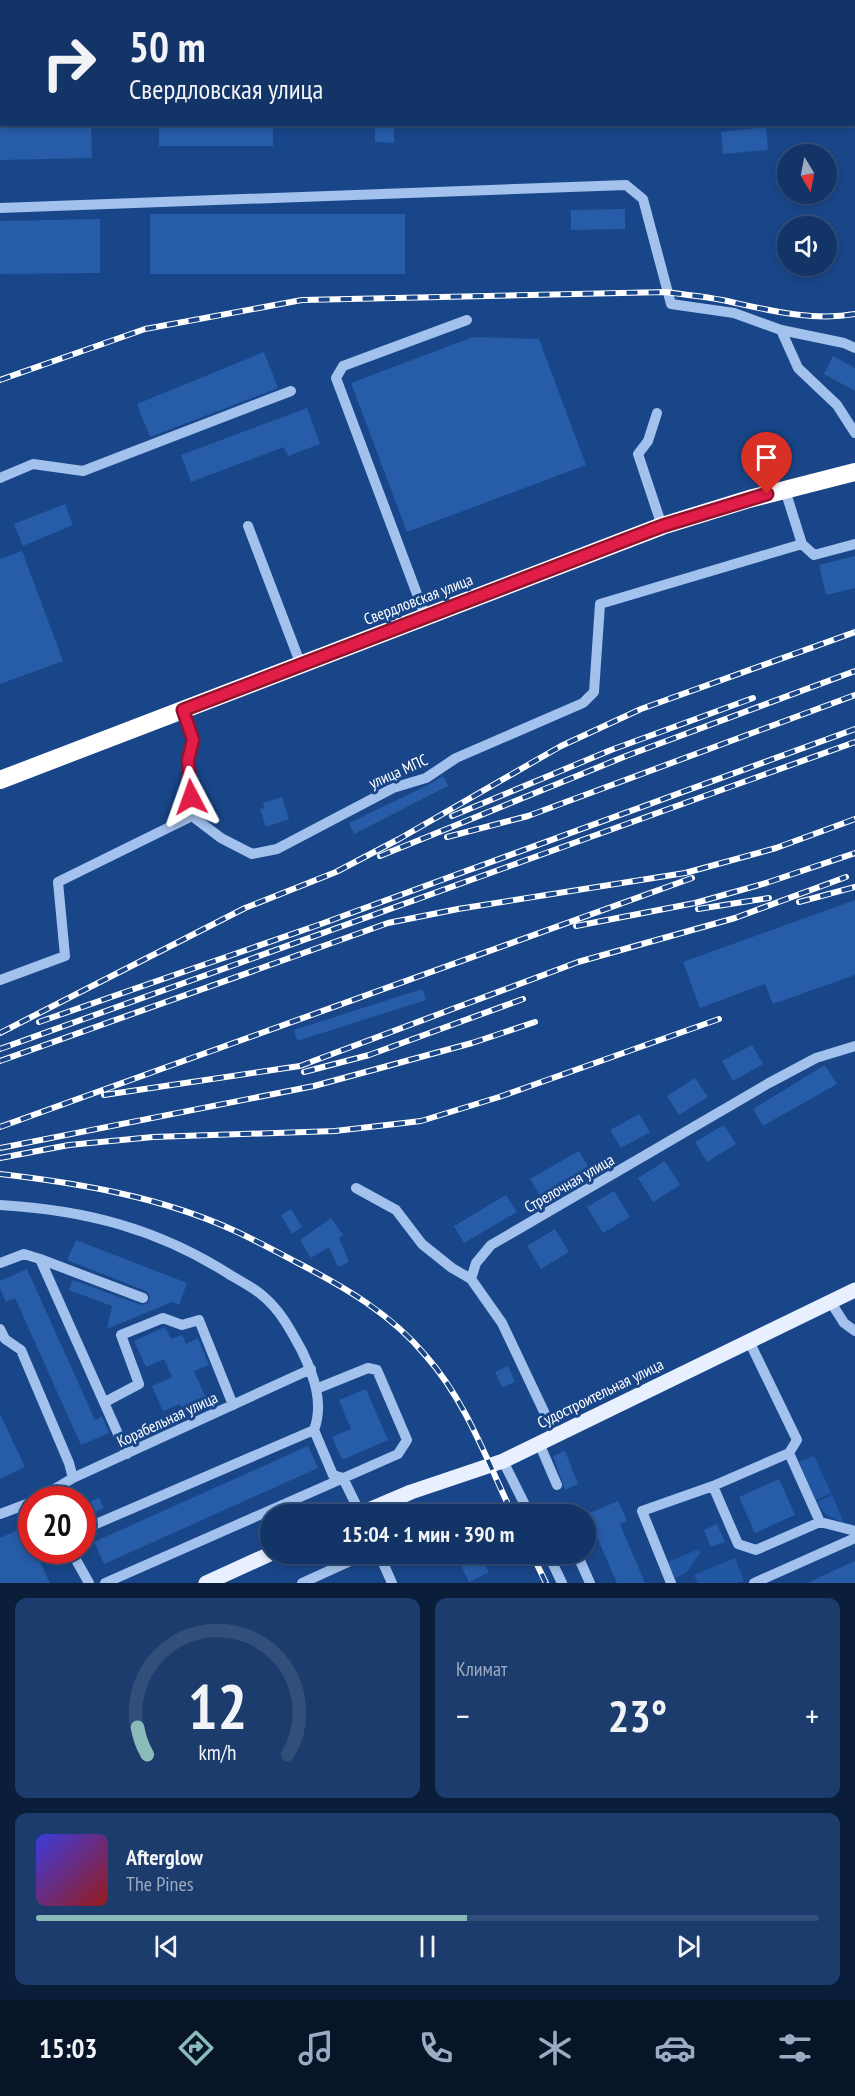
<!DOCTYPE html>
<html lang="ru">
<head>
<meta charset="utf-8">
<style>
  body { margin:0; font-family:"PT Sans Narrow",sans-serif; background:#1c3c6d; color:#f1f3f6; height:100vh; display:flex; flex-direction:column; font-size:22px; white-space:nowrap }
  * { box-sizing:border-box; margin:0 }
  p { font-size:20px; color:#9daac0 }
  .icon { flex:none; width:33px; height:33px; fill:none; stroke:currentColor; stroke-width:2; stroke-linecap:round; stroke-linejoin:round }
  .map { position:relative; height:1583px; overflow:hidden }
  .details { display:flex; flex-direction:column; gap:15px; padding:15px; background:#0a1d39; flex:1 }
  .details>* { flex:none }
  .top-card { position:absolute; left:0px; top:0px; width:855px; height:126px; box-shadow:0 3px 9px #0003,0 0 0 2px #324f7b; background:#133467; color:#f1f3f6; overflow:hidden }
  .needle { width:39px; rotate:170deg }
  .fabs { position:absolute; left:777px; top:144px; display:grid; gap:12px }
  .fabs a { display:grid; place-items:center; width:60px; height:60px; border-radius:50%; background:#133467; box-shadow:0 3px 9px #0003,0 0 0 2px #324f7b; font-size:30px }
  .speed { position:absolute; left:18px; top:1486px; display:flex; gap:12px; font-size:30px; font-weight:700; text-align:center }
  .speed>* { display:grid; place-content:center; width:78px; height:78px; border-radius:50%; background:#133467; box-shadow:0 3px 9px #0003,0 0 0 2px #324f7b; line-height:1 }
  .speed .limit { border:9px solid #d22; background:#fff; color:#111 }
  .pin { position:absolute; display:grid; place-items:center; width:51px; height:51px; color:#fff; margin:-62px -26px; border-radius:50% 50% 50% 0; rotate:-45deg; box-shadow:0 0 6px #0007 }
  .pin .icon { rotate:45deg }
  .me { position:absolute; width:66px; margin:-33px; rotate:356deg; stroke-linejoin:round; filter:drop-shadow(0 0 4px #0008) }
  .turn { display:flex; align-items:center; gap:21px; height:126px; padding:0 30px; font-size:27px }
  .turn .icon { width:78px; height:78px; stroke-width:2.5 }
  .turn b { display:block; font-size:42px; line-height:51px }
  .big { font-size:45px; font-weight:700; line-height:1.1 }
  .details .card { flex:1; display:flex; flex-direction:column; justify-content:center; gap:9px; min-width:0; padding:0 21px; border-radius:12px; background:#1c3c6d }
  .details .dial { align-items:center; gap:0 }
  .dial svg { height:156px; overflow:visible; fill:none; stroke:#324f7b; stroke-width:7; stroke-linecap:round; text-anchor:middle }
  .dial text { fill:#f1f3f6; stroke:none }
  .song { display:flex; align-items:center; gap:18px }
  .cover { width:72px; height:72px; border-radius:9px; background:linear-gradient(135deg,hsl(240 70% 55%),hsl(0 70% 35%)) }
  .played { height:6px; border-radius:3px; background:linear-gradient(90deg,#8bbbb9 55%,#324f7b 55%) }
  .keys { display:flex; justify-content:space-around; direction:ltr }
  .heat { display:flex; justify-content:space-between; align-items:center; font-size:33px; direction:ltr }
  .details .tiles { flex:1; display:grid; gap:15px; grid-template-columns:1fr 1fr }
  .card:last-child { grid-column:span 2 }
  .trip { position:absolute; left:260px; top:1504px; width:336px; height:60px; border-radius:30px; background:#133467; box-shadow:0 3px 9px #0003,0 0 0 2px #324f7b; font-weight:700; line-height:60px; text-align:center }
  .tabs { display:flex; height:96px; justify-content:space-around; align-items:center; background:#081529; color:#9daac0 }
  .tabs .icon { width:42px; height:42px }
  .tabs .current { color:#8bbbb9 }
  .tabs b { font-size:27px; color:#f1f3f6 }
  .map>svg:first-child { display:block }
  .green { fill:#2157a3 }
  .building { fill:#275ca8 }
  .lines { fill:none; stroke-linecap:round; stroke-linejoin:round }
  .minor { stroke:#a2c1ed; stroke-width:10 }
  .major { stroke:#e8f0ff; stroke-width:15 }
  .highway { stroke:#fff; stroke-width:18 }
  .rail-casing { stroke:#fff; stroke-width:6 }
  .rail { stroke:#194689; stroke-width:4; stroke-dasharray:11; stroke-linecap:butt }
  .route-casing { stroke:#92132f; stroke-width:15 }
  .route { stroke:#e11d48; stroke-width:10 }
  .labels { text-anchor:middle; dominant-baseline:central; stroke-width:6; stroke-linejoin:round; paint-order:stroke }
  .street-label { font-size:16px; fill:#fff; stroke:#194689 }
</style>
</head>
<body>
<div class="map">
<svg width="855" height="1583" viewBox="0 0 855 1583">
  <rect width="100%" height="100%" fill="#194689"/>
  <path class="green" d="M814 1456 831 1493 816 1500 799 1462Z
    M832 1495 844 1523 825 1514 817 1502Z
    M699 1549 700 1553 686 1573 675 1578 668 1562Z
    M735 1558 744 1581 738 1583H698L694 1575Z"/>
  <path class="building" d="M0 124H91L92 158 0 160Z
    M159 124H273V146H159Z
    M375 124H394V143L375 142Z
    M766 127 768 150 723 154 721 132Z
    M625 209V229L571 230V210Z
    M150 214H405V274H150Z
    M100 219V273L0 274V221Z
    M473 337 539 339 586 465 407 532 351 383Z
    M264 352 278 388 150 437 137 404Z
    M833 356 855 368V391L824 374Z
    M307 408 320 444 288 456 284 447 191 482 181 455Z
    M65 504 73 525 23 546 14 524Z
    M22 551 63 661 0 684V559Z
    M855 556V588L826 595 819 565Z
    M443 776 448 786 354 834 349 823 430 784Z
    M282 797 289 819 266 827 260 809 264 808 263 803Z
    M855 900V975L773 1004 765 984 700 1008 683 962Z
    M422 989 426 1000 297 1041 294 1030Z
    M752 1045 763 1064 733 1081 722 1061Z
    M825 1065 837 1084 763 1126 753 1109Z
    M695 1078 708 1097 679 1115 667 1096Z
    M639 1114 650 1132 621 1148 610 1130Z
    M724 1125 736 1144 707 1162 695 1142Z
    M579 1151 589 1168 541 1197 530 1179Z
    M665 1161 680 1185 653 1202 638 1178Z
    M614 1191 630 1217 603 1233 587 1207Z
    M506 1195 517 1212 464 1243 454 1226Z
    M291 1209 302 1227 292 1234 281 1215Z
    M331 1218 343 1235 339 1238 349 1262 338 1267 329 1247 311 1258 300 1240Z
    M555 1229 569 1252 541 1269 527 1246Z
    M76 1240 187 1283 179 1305 172 1302 107 1329 112 1306 69 1290 73 1280 141 1305 148 1303 150 1296 146 1291 67 1260Z
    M27 1269 95 1420 102 1416 109 1433 81 1445 15 1298 6 1302 0 1288V1281Z
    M165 1327 171 1339 182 1335 186 1344 198 1338 209 1365 194 1371 206 1398 182 1408 180 1404 163 1411 152 1386 172 1377 164 1359 146 1367 134 1341Z
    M508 1366 515 1382 502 1388 495 1372Z
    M366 1389 388 1440 342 1460 332 1437 351 1429 339 1400Z
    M0 1414 25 1467 0 1479Z
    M308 1446 318 1468 104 1564 94 1542Z
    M565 1451 578 1484 565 1490 553 1456Z
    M779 1479 795 1515 755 1533 739 1497Z
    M99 1498 104 1508 86 1516 82 1505Z
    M618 1501 627 1521 620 1524 645 1583H617L587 1514Z
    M717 1524 725 1542 711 1547 704 1530Z
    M24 1527 32 1543V1551H35L50 1583H0V1538Z
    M480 1556 489 1572 469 1582 461 1566Z
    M855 1561V1583H807Z"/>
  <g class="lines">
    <path class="minor" d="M854 38H855
      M0 50H2
      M0 208 626 185 643 199 671 304 734 313 781 330 844 343 855 348
      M781 330 798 368 837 405 855 433
      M657 413 648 441 638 454 662 526
      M0 478 33 464 83 471 291 391
      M248 526 301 665
      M802 544 814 555 855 544
      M426 618 336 378 343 366 467 320
      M183 709 193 739 188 760 192 816
      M0 980 65 956 58 882 192 816 221 838 252 854 277 849 393 788 426 778 456 758 583 703 594 692 600 604 802 544 785 490
      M356 1188 396 1210 422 1244 452 1268 471 1279
      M0 1205C86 1210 159 1229 232 1276 242 1282 254 1288 263 1296 281 1311 291 1331 302 1351 314 1376 324 1403 314 1430L333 1475 343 1478 361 1515
      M40 1259 143 1298
      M0 1263 24 1254 40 1259 127 1454
      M830 1301 844 1323 855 1331
      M0 1329 5 1339 21 1350 69 1463 73 1478
      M749 1341 797 1440 789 1453 820 1522 855 1531
      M105 1402 139 1384 121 1335 163 1318 182 1325 199 1320 233 1405
      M555 1435 502 1323 471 1279 476 1263 491 1245 769 1083 816 1058 855 1046
      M539 1443 557 1485
      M789 1453 713 1486 738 1544 756 1550 820 1522
      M503 1461 530 1515
      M36 1500 73 1478 311 1369
      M0 1514 32 1502
      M562 1515 563 1508
      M82 1530 314 1430
      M71 1551 89 1583
      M379 1554 392 1583
      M548 1554 562 1583
      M577 1554 590 1583
      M105 1583 398 1454 407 1440 377 1370 368 1368 316 1389
      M302 1583 357 1558
      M671 1583 642 1511 713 1486
      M754 1583 855 1538"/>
    <path class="major" d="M357 1515 411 1492 503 1461 855 1290
      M206 1583 270 1554"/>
    <path class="highway" d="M0 780 662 526 749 499 855 472"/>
    <g class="rail-casing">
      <path id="rail" d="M0 380 145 329 302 300 666 292C685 295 703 296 722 300 764 309 812 322 855 314
        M452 816 611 750 753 698
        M447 837 528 816 855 695
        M380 856 626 756 855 671
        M799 902 855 887
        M698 909 769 898
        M576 926 695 903 766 883 855 853
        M39 1022 321 924 855 729
        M0 1033 245 908 336 872 399 839 561 746 641 709 855 632
        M0 1049 855 742
        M0 1061 388 923 458 909 685 873 776 848 855 819
        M304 1072 369 1055 523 999
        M104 1095 300 1066 578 962 735 918 846 877
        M0 1127 692 878
        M0 1148 314 1086 472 1043 535 1022
        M0 1158 69 1145 153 1137 335 1131 421 1121 499 1097 719 1019
        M0 1174C78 1183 161 1197 233 1230 255 1240 277 1252 298 1263 346 1288 391 1314 426 1356 466 1401 487 1461 513 1515
        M532 1554 546 1583"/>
    </g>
    <use href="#rail" class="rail"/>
  </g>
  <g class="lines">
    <g class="route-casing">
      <path id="route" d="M191 797 188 760 193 740 183 710 662 526 767 494"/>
    </g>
    <use href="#route" class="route"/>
  </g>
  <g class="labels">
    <g class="street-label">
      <text transform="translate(418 599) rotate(-21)">Свердловская улица</text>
      <text transform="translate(398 771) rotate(-24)">улица МПС</text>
      <text transform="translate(569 1183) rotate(-30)">Стрелочная улица</text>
      <text transform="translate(600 1393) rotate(-26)">Судостроительная улица</text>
      <text transform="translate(167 1419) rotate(-25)">Корабельная улица</text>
    </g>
  </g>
</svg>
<div class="fabs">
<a><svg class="needle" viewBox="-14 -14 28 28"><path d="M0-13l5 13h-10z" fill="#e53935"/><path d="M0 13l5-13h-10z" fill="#9daac0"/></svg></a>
<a><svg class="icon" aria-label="sound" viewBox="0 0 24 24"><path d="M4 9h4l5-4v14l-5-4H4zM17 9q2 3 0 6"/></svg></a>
</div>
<div class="speed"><div class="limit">20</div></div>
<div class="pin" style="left:767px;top:494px;background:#d93025"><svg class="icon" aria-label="arrive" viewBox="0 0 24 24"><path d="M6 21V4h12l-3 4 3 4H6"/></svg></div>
<svg class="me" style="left:191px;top:797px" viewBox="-20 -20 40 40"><path d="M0-17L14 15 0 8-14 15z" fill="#e11d48" stroke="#fff" stroke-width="4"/></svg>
<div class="trip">15:04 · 1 мин · 390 m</div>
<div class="top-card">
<div class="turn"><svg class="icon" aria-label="right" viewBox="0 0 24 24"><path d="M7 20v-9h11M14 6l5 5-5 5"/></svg><div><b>50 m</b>Свердловская улица</div></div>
</div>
</div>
<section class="details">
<div class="tiles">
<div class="card dial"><svg viewBox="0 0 100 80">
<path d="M14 69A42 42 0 1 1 86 69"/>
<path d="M14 69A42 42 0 0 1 9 55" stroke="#8bbbb9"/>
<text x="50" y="56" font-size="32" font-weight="700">12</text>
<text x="50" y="72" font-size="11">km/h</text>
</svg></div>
<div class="card"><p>Климат</p>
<div class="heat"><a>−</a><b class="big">23°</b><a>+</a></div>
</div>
<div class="card">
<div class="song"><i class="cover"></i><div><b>Afterglow</b><p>The Pines</p></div></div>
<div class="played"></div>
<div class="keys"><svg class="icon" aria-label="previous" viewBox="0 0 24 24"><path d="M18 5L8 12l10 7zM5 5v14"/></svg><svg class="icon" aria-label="pause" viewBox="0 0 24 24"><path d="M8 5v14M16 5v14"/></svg><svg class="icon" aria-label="next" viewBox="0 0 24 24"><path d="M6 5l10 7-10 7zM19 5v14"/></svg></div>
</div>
</div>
</section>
<nav class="tabs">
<b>15:03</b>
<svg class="icon current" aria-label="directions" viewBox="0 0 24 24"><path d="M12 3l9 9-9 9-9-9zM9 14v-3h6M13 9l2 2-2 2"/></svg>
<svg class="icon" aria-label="music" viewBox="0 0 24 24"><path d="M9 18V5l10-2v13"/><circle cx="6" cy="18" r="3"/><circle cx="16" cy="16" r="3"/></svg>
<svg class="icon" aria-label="phone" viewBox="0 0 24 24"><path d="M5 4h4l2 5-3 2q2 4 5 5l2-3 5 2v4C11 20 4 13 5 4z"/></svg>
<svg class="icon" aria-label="climate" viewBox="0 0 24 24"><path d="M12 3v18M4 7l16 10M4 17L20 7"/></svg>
<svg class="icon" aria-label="car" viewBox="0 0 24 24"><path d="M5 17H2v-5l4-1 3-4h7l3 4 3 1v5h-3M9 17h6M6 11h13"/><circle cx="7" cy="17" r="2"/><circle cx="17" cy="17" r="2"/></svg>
<svg class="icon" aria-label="filters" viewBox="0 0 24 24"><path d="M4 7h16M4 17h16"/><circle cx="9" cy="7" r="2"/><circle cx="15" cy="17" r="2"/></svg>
</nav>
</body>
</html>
